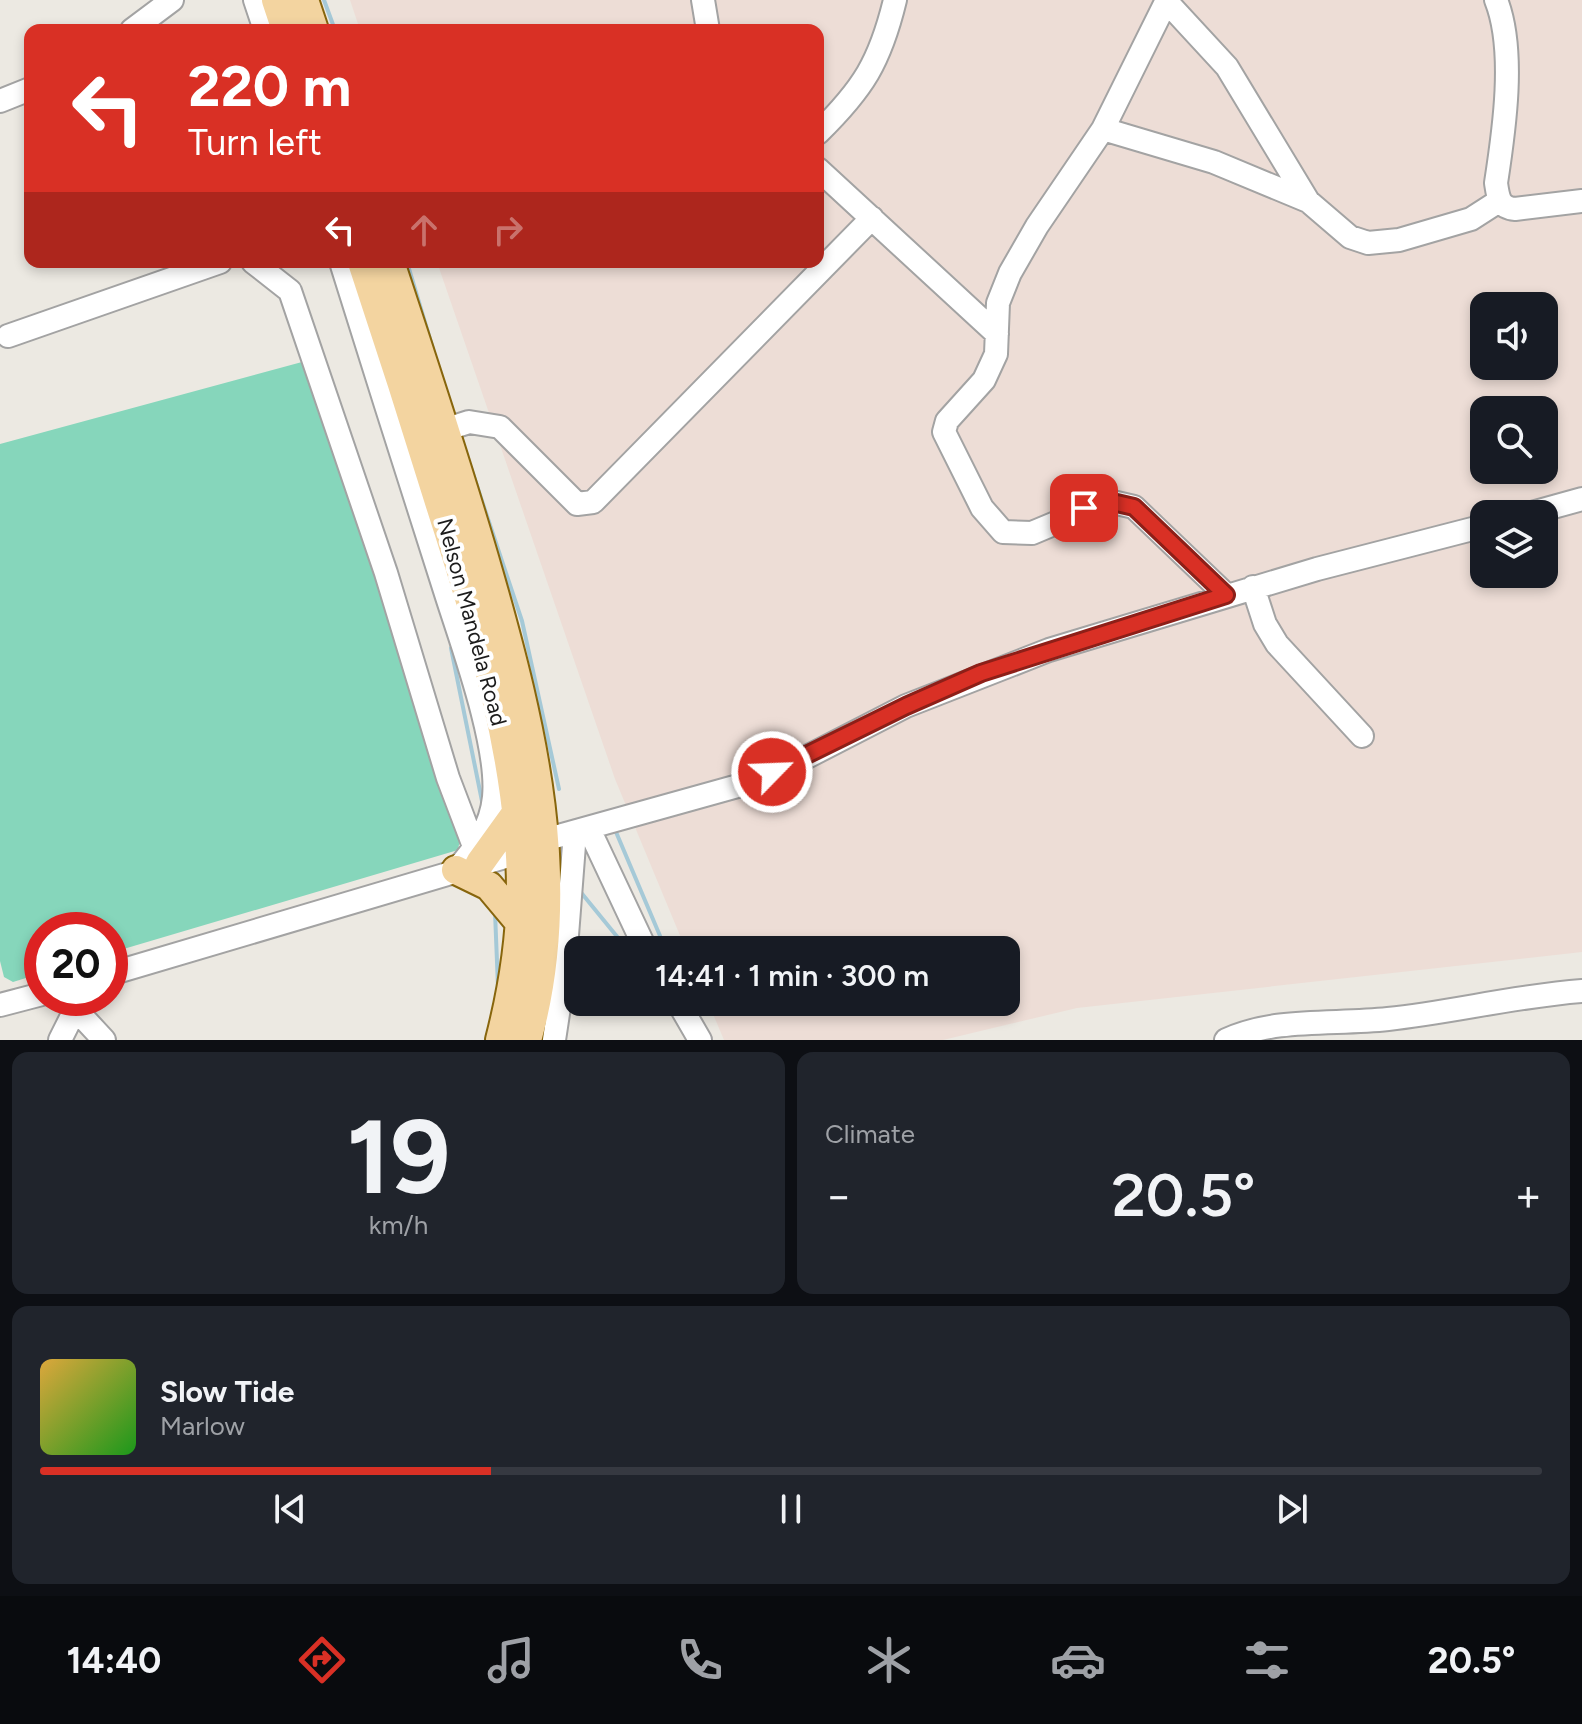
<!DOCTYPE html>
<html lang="en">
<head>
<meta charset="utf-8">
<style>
  body { margin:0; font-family:Figtree,sans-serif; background:#20242c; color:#f1f3f6; height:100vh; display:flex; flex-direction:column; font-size:30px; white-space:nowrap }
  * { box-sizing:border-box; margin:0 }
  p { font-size:26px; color:#9ea1a6 }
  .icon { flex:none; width:44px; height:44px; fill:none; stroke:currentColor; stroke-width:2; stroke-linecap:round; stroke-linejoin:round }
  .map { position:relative; height:1040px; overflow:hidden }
  .side { display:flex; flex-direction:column; gap:12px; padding:12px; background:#0d0f14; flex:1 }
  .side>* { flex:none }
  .top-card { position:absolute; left:24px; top:24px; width:800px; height:244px; border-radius:16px; box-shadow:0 4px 12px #0003; background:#d93025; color:#fff; overflow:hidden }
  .fabs { position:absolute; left:1470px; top:292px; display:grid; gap:16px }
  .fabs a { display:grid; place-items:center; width:88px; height:88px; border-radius:16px; background:#171b24; box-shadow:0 4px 12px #0003; font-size:40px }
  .speed { position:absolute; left:24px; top:912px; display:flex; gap:16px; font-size:40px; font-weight:700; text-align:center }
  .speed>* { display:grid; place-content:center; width:104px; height:104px; border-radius:50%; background:#171b24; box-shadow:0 4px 12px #0003; line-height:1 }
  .speed .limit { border:12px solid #d22; background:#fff; color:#111 }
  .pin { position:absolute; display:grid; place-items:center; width:68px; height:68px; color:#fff; margin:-34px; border-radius:16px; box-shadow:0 4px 12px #0006 }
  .me { position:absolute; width:88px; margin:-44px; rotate:66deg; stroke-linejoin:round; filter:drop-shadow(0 0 6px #0008) }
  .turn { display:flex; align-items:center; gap:28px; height:168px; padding:0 32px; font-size:36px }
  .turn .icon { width:104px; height:104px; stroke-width:2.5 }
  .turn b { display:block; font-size:56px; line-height:68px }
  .lanes { display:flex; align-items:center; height:76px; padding:0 32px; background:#0003; justify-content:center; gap:40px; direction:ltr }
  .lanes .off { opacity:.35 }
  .big { font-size:60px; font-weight:600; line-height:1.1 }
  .side .card { flex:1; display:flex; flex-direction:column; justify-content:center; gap:12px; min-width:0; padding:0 28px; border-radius:16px; background:#20242c }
  .side .dial { align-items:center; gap:0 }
  .dial b { font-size:104px; line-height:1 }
  .song { display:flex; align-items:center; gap:24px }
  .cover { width:96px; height:96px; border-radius:12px; background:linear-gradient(135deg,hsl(40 70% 55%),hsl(120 70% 35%)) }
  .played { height:8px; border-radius:4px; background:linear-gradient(90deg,#d93025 30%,#363941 30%) }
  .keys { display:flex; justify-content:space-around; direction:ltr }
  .heat { display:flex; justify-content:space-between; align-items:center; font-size:44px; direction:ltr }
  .side .tiles { flex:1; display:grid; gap:12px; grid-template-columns:1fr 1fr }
  .card:last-child { grid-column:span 2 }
  .trip { position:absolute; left:564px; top:936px; width:456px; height:80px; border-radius:16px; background:#171b24; box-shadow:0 4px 12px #0003; font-weight:600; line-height:80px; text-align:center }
  .menu { display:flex; height:128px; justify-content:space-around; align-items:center; background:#090b0e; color:#9ea1a6 }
  .menu .icon { width:56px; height:56px }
  .menu .selected { color:#d93025 }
  .menu b { font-size:36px; color:#f1f3f6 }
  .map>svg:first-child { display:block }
  .military { fill:#edddd6; fill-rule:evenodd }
  .pitch { fill:#86d6bb }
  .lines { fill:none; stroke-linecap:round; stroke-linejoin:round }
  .stream { stroke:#a5c9d7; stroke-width:4 }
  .minor-casing { stroke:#a3a3a3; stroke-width:26 }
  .major-casing { stroke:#87650c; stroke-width:32 }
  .minor { stroke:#fff; stroke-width:22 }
  .major { stroke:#f3d4a0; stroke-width:28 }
  .route-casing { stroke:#8d1f18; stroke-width:20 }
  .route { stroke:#d93025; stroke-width:14 }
  .labels { text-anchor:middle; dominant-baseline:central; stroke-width:8; stroke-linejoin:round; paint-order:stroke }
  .street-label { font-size:22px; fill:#1c1c1c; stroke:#fff }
</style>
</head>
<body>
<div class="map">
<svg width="1582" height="1040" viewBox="0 0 1582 1040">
  <rect width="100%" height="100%" fill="#ece9e2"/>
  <path class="military" d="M350 0H1582V952L1077 1008 943 1040H724L708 1002H1006V950H686L615 779 437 262H818V30H360ZM1484 306H1544V366H1484ZM1484 410H1544V470H1484ZM1484 514H1544V574H1484Z"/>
  <path class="pitch" d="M302 362 461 833 458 850 110 953V930H42V973L13 982 4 977 0 961V444Z"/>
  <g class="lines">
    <path class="stream" d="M324 0 335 30
      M407 262 433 349
      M471 468 522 621 559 789
      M456 645 451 648 483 806
      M616 832 666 950
      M579 890 628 950
      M495 912 498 987"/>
    <g class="minor-casing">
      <path id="minor" d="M255 0 265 30
        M703 0 708 30
        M1167 0 1103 129 1037 226 1010 273 998 303 996 354 984 380 947 421 944 432 982 508 1003 532 1032 533 1108 501 1134 507 1226 595
        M1496 0C1516 50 1504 131 1496 183 1498 197 1499 208 1515 209L1582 201
        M1167 2 1227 67 1308 201 1350 237 1368 243 1399 240 1471 219 1499 201
        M132 30 172 0
        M0 101 30 89
        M1103 129 1214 162 1308 201
        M818 133C863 89 880 62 895 0
        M818 169 997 334
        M253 262 290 291 386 573 448 778 475 849
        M341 262C376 374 411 485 447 597 463 647 499 746 494 797 491 827 475 849 456 870
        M8 336 220 262
        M444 430 469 422 500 427 577 504 593 502 872 218
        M1528 514 1582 499
        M1253 587 1265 624 1277 644 1362 736
        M589 829 646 950
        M544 840 745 784 799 761 906 706 1049 650 1317 569 1484 526
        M110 974 532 849
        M65 998 104 1040
        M678 1002 700 1040
        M0 1005 42 994
        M60 1040 75 1010
        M554 1040 564 974 575 832
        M1226 1040C1277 1017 1333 1025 1388 1019 1453 1012 1516 996 1582 991"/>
    </g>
    <g class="major-casing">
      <path id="major" d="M276 0 286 30
        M304 0 314 30
        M362 262C389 343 415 424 440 505 480 630 522 763 521 896 520 945 512 993 500 1040
        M390 262C424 366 459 470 489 575 532 725 571 885 527 1040
        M480 863 516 813
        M456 870 489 886 520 923"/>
    </g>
    <use href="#minor" class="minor"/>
    <use href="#major" class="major"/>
  </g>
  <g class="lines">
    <g class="route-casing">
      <path id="route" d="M772 772 906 706 981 673 1226 595 1134 507 1108 501 1084 508"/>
    </g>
    <use href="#route" class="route"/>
  </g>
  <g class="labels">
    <g class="street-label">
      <text transform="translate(472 622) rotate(75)">Nelson Mandela Road</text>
    </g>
  </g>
</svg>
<div class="fabs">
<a><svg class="icon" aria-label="sound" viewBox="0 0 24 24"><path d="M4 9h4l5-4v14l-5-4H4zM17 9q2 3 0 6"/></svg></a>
<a><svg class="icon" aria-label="search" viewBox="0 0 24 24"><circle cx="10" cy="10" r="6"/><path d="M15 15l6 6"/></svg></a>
<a><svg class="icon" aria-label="layers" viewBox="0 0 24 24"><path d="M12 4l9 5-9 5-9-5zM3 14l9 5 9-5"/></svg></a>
</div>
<div class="speed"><div class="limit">20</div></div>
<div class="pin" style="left:1084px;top:508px;background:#d93025"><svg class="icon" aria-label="arrive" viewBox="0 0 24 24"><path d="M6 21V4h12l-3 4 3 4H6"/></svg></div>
<svg class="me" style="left:772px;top:772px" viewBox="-20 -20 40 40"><circle r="17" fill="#d93025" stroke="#fff" stroke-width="3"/><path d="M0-11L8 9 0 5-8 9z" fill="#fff"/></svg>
<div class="trip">14:41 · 1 min · 300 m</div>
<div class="top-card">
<div class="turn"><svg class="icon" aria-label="left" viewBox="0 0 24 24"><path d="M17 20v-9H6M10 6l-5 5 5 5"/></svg><div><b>220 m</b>Turn left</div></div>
<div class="lanes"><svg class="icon" aria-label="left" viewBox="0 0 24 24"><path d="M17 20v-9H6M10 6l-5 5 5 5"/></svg><svg class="icon off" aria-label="ahead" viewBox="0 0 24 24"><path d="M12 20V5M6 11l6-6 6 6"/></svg><svg class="icon off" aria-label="right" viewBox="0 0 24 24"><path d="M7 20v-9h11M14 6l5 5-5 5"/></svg></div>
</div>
</div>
<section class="side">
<div class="tiles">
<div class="card dial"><b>19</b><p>km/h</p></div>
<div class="card"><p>Climate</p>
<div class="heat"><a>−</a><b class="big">20.5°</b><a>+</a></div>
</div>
<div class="card">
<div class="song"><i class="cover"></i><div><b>Slow Tide</b><p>Marlow</p></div></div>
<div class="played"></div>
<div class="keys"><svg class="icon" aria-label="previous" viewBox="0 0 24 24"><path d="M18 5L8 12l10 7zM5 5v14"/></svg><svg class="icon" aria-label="pause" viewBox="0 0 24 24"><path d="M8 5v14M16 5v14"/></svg><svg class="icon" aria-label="next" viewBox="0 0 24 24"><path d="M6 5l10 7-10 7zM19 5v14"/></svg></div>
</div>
</div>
</section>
<nav class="menu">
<b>14:40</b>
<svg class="icon selected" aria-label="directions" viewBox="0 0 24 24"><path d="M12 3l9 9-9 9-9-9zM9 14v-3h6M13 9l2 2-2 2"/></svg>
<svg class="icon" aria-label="music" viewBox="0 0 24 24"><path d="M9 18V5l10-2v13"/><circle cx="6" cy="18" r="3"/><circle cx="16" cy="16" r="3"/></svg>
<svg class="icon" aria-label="phone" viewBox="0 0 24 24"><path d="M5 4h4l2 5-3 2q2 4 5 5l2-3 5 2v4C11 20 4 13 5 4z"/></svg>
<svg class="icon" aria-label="climate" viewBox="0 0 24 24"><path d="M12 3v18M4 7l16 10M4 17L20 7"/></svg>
<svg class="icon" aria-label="car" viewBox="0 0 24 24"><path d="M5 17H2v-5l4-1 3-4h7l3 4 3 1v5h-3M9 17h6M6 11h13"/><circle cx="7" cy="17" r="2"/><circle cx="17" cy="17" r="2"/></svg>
<svg class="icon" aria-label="filters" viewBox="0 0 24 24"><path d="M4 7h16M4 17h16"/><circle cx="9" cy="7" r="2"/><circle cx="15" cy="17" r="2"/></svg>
<b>20.5°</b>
</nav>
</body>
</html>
